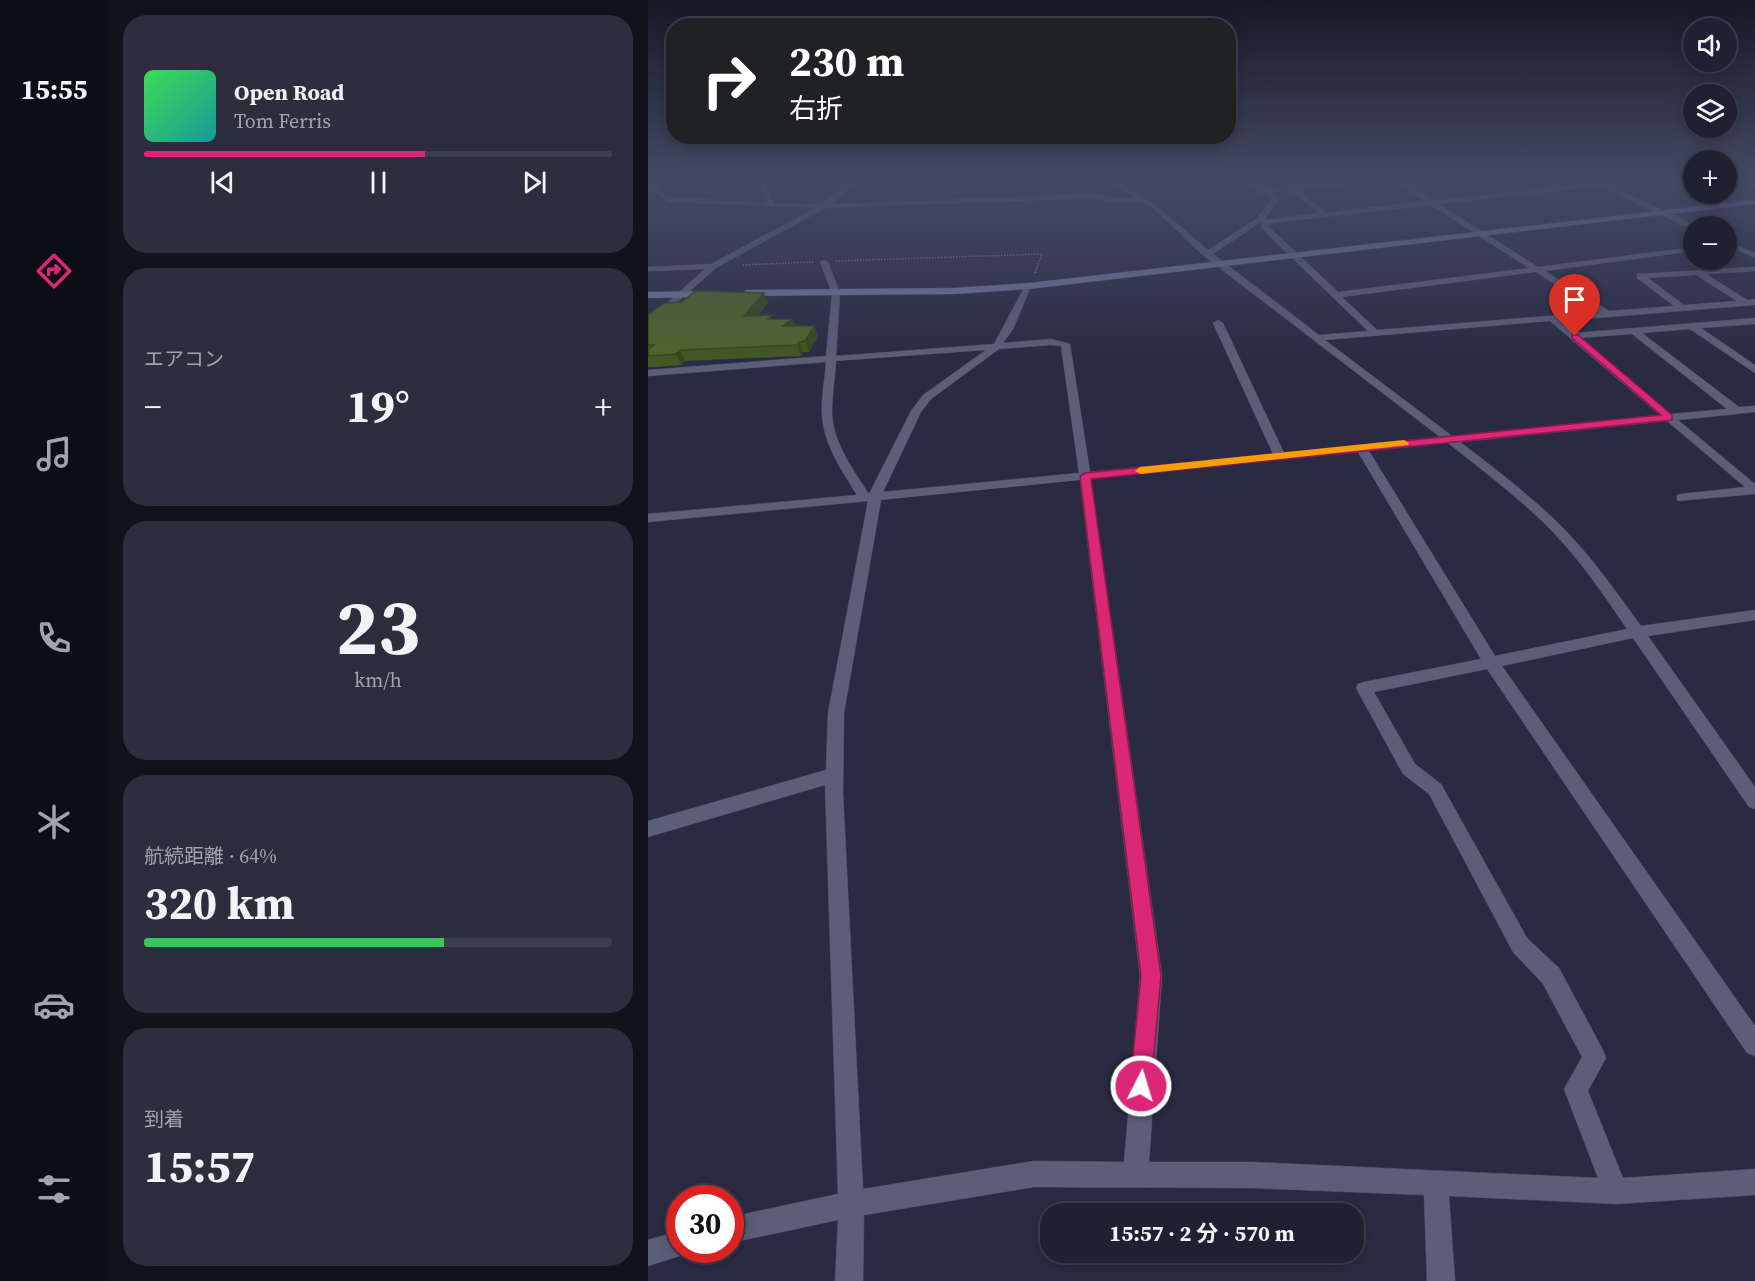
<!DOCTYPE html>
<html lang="ja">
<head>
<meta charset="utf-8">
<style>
  body { margin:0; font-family:"Source Serif 4","Noto Sans JP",serif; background:#2d2d3e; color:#f1f3f6; height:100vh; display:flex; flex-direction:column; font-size:22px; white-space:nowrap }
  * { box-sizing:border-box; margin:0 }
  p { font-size:20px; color:#a2a3ac }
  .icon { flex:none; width:33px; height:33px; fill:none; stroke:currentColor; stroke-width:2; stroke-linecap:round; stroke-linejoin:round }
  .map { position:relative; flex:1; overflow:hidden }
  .details { display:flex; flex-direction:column; gap:15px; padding:15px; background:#12121c; width:540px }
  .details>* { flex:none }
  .banner { position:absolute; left:18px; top:18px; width:570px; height:126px; border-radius:24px; box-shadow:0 3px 15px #0003,0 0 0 2px #3d3e4d; background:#202124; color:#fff; overflow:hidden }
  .fabs { position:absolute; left:1035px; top:18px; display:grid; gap:12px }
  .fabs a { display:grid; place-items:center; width:54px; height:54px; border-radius:50%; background:#202032; box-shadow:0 3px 15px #0003,0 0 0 2px #3d3e4d; font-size:30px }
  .speed { position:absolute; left:18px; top:1185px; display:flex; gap:12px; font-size:30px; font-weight:700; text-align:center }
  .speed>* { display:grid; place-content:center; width:78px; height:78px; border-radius:50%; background:#202032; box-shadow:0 3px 15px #0003,0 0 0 2px #3d3e4d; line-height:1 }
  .speed .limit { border:9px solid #d22; background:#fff; color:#111 }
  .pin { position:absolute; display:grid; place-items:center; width:51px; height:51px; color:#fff; margin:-62px -26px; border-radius:50% 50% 50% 0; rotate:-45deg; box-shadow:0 0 6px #0007 }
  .pin .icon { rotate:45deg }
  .me { position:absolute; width:66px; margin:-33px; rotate:5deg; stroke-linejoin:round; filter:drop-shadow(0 0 4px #0008) }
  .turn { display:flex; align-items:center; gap:21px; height:126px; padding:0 24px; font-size:27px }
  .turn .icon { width:78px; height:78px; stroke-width:2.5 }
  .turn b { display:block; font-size:42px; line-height:51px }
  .big { font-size:45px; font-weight:700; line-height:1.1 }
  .details .tile { flex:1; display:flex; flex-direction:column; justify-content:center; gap:9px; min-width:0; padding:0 21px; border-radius:24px; background:#2d2d3e }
  .details .dial { align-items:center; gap:0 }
  .dial b { font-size:78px; line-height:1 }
  .song { display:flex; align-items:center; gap:18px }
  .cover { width:72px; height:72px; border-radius:9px; background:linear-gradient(135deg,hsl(130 70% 55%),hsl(180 70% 35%)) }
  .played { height:6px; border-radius:3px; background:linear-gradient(90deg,#db2777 60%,#3d3e4d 60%) }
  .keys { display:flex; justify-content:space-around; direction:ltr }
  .heat { display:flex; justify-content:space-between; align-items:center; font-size:33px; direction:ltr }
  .charge { height:9px; border-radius:4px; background:linear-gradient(90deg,#34c759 64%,#3d3e4d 0) }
  .trip { position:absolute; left:392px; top:1203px; width:324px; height:60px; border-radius:24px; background:#202032; box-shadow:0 3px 15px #0003,0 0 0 2px #3d3e4d; font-weight:700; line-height:60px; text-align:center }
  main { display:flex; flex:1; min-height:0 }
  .dock { display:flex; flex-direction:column; width:108px; justify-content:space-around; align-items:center; background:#0d0d14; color:#a2a3ac }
  .dock .icon { width:42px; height:42px }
  .dock .active { color:#db2777 }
  .dock b { font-size:27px; color:#f1f3f6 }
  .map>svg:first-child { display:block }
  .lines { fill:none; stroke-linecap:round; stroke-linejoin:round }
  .street-casing { stroke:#47485c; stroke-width:1 }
  .secondary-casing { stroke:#47485c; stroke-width:1 }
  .path-far1 { stroke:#7d7e92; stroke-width:1.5; stroke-dasharray:1.5 1.5; stroke-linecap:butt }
  .path { stroke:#7d7e92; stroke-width:2; stroke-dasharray:1.5 1.5; stroke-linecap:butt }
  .street { fill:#5b5e79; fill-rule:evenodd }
  .secondary { fill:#72769e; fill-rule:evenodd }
  .wall { fill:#445724 }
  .shaded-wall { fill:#37471d }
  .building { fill:#4f652a; stroke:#37471d; stroke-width:1.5 }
  .route { fill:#db2777; stroke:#8e194d; stroke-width:1.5 }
  .slow { fill:#f59e0b }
</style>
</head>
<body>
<main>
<nav class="dock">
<b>15:55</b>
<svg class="icon active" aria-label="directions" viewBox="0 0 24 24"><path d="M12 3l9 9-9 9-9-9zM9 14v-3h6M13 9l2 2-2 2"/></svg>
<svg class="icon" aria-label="music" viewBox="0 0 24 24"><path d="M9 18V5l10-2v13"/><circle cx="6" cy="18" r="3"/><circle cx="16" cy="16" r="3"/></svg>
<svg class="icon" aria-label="phone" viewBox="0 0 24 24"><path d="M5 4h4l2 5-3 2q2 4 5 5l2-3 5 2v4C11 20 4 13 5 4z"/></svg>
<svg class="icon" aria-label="climate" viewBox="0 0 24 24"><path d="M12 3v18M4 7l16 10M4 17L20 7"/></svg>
<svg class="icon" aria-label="car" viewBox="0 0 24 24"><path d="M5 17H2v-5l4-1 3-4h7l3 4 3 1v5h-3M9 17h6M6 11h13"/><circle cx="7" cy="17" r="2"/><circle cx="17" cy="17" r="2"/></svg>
<svg class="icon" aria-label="filters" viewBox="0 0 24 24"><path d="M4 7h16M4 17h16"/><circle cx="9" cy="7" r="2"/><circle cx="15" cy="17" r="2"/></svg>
</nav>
<section class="details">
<div class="tile">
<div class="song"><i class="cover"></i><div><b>Open Road</b><p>Tom Ferris</p></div></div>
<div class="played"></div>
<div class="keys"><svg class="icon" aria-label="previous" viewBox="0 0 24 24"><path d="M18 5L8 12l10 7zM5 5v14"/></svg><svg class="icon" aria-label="pause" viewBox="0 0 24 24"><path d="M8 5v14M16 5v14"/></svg><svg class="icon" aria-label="next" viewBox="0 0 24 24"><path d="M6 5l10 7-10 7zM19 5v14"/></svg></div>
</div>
<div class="tile"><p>エアコン</p>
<div class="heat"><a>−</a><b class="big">19°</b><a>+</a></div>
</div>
<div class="tile dial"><b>23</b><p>km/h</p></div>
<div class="tile"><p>航続距離 · 64%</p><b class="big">320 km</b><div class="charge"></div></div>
<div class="tile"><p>到着</p><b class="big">15:57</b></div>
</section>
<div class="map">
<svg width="1107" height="1281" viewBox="0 0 1107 1281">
  <rect width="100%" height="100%" fill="#2a2b43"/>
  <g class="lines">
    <g class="street-casing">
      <path id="street" d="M109 179H115L126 204H174L205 179H212L183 204 446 194 471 199 487 198 457 179H465L509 206 560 250 608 219 624 199 591 179C607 179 627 198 641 184L645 186 741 179 650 190 678 213 778 201 744 179H752L786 201 976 179H999L960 185 1049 226 1043 229 952 186 791 204 890 267 1046 247V251L897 271 961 311 1026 306 989 278V274L1107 267V271L1058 274 1099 300 1107 299V305L911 321 926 333 1107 318V324L1053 328 1107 365V373L1042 329 994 333 1091 407 1107 406V412L1030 420 1107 484V494L1029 501V495L1033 494 1097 487 1019 421 812 442C844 466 876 491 905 518 939 550 966 589 993 626L1107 610V620L1000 636 1107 787V809L1101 807 985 638 854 666 1107 1026V1056L1099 1053 839 669 726 692 767 764 793 784 879 938 911 968 955 1050 958 1058 940 1091 975 1178 1107 1169V1195L968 1204 801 1196 807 1281H779L776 1195 604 1188 386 1187 216 1215 215 1281H187L190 1220 82 1243V1217L190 1194 177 785 0 837V821L178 770 180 713 220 501 0 522V514L209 495C194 471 175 443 174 414 173 397 177 379 178 362L0 376V370L178 356 184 293 172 262 176 260 180 262 192 293 188 356 346 344 377 286 384 284 365 329 355 343 403 339 422 344 442 472 625 454 565 323 570 320 575 323 636 453 792 437 556 256 505 208 492 201 471 203 446 198 177 208 68 268 0 328V320L57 269 0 271V267L63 264 167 208 24 202C13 200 10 191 0 189V185L8 187 19 197 119 203ZM642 190 671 213 616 220 631 199 622 192ZM783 205 881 268 690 292 620 226 624 223ZM612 223 614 224 613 228 720 331 671 335 565 254ZM888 272 950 312 729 330 694 297ZM1048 275 1089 301 1036 305 1000 278ZM902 321 1012 415 804 436 677 340ZM984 334 1079 409 1023 414 932 338ZM403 345 413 346 431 473 235 492 273 412 283 399 351 349ZM338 350 275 395 263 411 221 494C205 470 185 442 184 413 184 396 187 378 188 361ZM800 443C833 469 866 494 896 523 928 554 954 592 979 629L847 656 721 451ZM710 452 833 659 716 682 710 684 708 688 755 774 781 794 865 952 895 984 934 1057 916 1089 950 1178 604 1162H501L514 976 443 479ZM432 480 492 976 476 1162 386 1161 215 1189 195 793 196 713 233 500Z
        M1014 179H1023L1046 188V193Z
        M1097 179H1105L1107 186Z
        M1048 194H1056L1081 205 1076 206Z
        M1078 240 1107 253V258L1078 245Z
        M32 1231V1250H43L41 1253 0 1266V1240Z"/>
    </g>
    <g class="secondary-casing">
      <path id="secondary" d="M1107 200V204L381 289 306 294 98 296 94 293 98 290 306 288 381 283Z
        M0 292 62 291 66 294 62 297 0 298Z"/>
    </g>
    <path class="path-far1" d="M339 179 341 190
      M188 261 394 254 387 272
      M95 265 166 262"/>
    <path class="path" d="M387 273 388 271"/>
    <use href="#street" class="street"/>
    <use href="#secondary" class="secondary"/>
  </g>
  <path class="wall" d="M120 303 110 315 126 319H144L147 326H166L170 337 161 352H155L153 356 37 361 33 365 9 367H0V315Z"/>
  <path class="shaded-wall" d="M116 293 120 303 100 326 96 316Z
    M144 319 148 329 135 326Z
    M166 326 170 337 161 352 157 341Z
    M151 342 155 352 153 356 149 345Z
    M32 350 37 361 33 365 28 354Z"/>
  <path class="building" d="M52 291 116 293 96 316 124 315 120 319H144L135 326H166L157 341 151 342 149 345 32 350 28 354 0 356V350L6 345H0V315L16 303 34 302 46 292Z"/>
  <linearGradient id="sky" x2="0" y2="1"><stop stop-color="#171825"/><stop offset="0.5" stop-color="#444a66"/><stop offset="1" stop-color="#444a66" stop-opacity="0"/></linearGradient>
  <rect width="1107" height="359" fill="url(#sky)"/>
  <path class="route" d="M924 335H930L1024 415V420L443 479 513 976 503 1086 500 1094 493 1097 485 1094 482 1086 493 976 432 476 437 473 1013 415 924 338Z"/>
  <path class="slow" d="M756 440 761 443 760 445 492 474 487 471 492 467Z"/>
</svg>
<div class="fabs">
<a><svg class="icon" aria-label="sound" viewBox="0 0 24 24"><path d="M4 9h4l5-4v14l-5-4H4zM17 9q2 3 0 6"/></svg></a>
<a><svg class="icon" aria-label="layers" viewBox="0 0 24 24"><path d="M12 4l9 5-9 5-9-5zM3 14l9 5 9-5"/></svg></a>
<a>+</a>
<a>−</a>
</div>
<div class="speed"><div class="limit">30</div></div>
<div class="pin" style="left:927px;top:336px;background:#d93025"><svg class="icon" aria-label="arrive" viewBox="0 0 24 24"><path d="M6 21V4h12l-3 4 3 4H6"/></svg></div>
<svg class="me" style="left:493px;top:1086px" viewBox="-20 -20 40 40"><circle r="17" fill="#db2777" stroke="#fff" stroke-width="3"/><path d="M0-11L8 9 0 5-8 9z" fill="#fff"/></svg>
<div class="trip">15:57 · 2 分 · 570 m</div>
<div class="banner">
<div class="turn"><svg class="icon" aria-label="right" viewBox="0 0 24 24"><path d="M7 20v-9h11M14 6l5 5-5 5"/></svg><div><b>230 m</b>右折</div></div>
</div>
</div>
</main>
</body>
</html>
